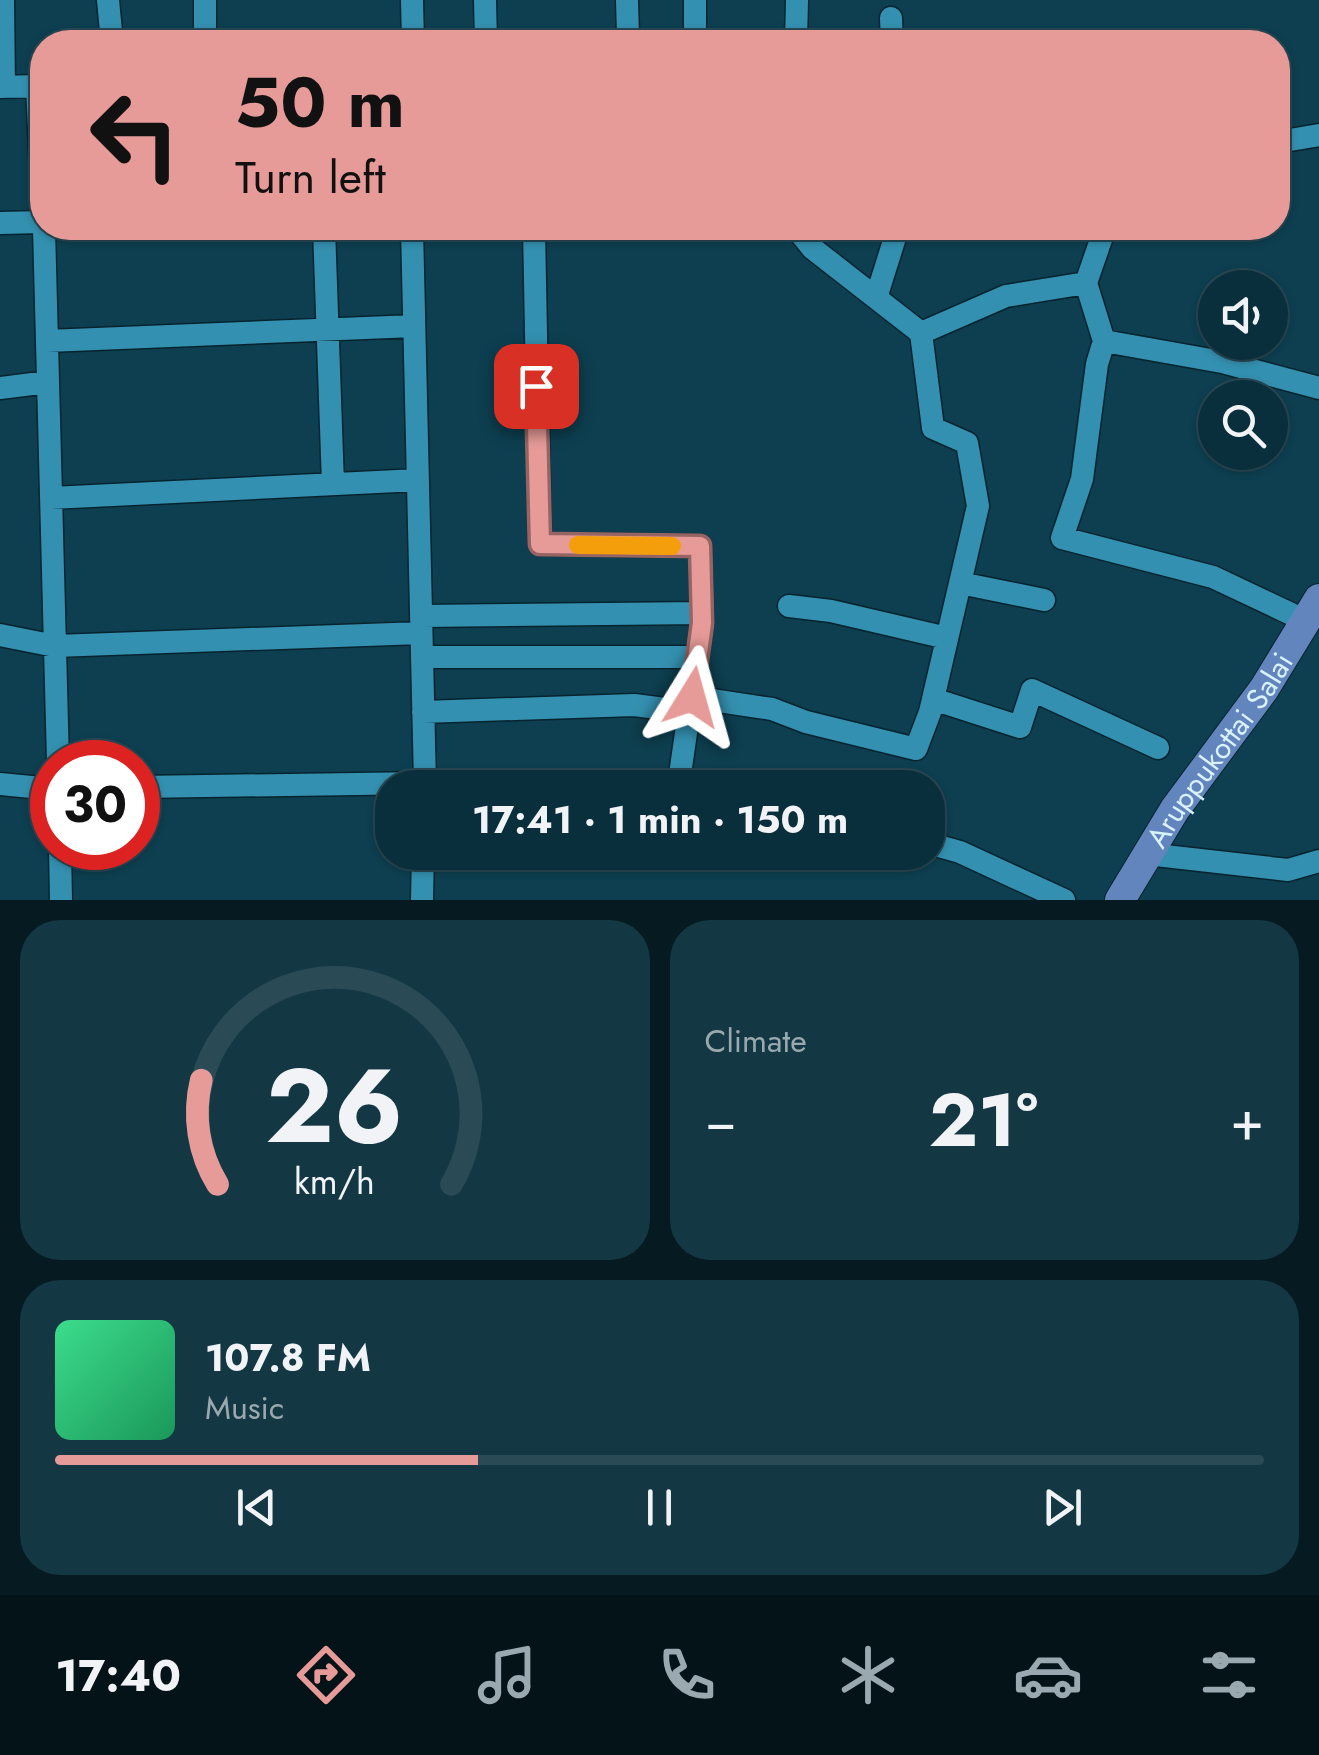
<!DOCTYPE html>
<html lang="en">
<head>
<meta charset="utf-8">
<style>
  body { margin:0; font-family:Jost,sans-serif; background:#133743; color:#f1f3f6; height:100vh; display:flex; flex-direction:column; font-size:38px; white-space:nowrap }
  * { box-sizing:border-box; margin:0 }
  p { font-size:32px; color:#99a9af }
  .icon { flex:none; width:55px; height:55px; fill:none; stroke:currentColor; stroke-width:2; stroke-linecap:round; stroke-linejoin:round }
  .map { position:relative; height:900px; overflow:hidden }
  .panel { display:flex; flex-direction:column; gap:20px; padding:20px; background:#061a21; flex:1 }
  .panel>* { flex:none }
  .guide { position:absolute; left:30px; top:30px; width:1260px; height:210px; border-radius:40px; box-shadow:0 2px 8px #0004,0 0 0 2px #2a4a56; background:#e69b98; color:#111; overflow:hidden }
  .fabs { position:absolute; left:1198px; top:270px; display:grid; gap:20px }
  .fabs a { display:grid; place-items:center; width:90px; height:90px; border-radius:50%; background:#0a2f3c; box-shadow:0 2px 8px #0004,0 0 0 2px #2a4a56; font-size:50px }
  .speed { position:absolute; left:30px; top:740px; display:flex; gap:20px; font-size:50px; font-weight:700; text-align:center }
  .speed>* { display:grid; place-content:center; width:130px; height:130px; border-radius:50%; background:#0a2f3c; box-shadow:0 2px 8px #0004,0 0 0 2px #2a4a56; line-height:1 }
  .speed .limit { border:15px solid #d22; background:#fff; color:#111 }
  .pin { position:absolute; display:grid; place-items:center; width:85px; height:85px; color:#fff; margin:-42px; border-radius:20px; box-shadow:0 5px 15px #0006 }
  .me { position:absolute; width:110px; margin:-55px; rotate:8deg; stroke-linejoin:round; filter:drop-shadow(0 0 8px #0008) }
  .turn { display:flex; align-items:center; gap:35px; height:210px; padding:0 40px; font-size:45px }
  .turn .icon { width:130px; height:130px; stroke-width:2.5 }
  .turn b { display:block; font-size:70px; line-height:85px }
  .big { font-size:75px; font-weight:700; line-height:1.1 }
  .panel .widget { flex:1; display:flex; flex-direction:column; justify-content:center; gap:15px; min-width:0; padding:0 35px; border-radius:40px; background:#133743 }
  .panel .dial { align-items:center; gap:0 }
  .dial svg { height:260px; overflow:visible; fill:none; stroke:#2a4a56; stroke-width:7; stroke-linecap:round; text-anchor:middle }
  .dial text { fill:#f1f3f6; stroke:none }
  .song { display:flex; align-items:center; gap:30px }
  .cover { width:120px; height:120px; border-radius:15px; background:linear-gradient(135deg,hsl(150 70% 55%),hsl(150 70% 35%)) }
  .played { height:10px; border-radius:5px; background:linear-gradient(90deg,#e69b98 35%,#2a4a56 35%) }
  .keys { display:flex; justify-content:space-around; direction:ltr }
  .heat { display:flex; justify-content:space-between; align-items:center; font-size:55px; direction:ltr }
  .panel .tiles { flex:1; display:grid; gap:20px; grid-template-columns:1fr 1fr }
  .widget:last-child { grid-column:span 2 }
  .trip { position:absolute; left:375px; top:770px; width:570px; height:100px; border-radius:40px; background:#0a2f3c; box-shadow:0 2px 8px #0004,0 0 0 2px #2a4a56; font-weight:700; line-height:100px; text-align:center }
  .dock { display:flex; height:160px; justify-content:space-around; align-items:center; background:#041318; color:#99a9af }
  .dock .icon { width:70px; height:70px }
  .dock .selected { color:#e69b98 }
  .dock b { font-size:45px; color:#f1f3f6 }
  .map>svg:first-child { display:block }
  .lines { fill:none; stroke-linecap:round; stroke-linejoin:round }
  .minor-casing { stroke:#07242e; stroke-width:25 }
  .major-casing { stroke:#07242e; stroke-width:32 }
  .minor { stroke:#3490b0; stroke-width:22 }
  .major { stroke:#6285be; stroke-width:30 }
  .route-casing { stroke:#966563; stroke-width:25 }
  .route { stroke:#e69b98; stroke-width:18 }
  .slow { stroke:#f59e0b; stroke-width:18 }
  .labels { text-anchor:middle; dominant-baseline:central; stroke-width:10; stroke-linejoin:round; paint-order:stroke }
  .street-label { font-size:30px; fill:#d9f2fc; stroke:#0d3f50 }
</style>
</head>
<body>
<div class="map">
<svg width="1319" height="900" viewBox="0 0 1319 900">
  <rect width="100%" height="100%" fill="#0d3f50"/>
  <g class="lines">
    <g class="minor-casing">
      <path id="minor" d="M3 0 4 87
        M108 0 112 42
        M205 0V42
        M412 0 413 42
        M485 0 486 42
        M891 18 892 42
        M608 42 628 37 627 0
        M695 42V0
        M796 42 797 0
        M0 87 37 86 42 193
        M1278 142 1319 135
        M0 223 42 222
        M44 228 58 762
        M324 228 333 484
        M534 228 540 544 700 546 702 623 678 788
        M796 228 812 248 921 333
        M1086 283 1104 341 1222 362 1319 388
        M876 298 898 228
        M47 341 414 326
        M1104 341 1097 364 1082 479 1062 538 1213 577 1306 621
        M0 388 48 382
        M51 498 418 480
        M960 583 1044 600
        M789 606 831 611 947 638
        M421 616 702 613
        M0 635 55 646 421 633
        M422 657H697
        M692 697 772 709 806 722 916 749 930 712 978 506 967 443 933 428 921 333 1006 296 1086 283 1105 228
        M933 699 1020 727 1032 690 1158 748
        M423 712 634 705 689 712
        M0 784 52 789
        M138 787 425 783 412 228
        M424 788 425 783 608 782 655 788
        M928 843 960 852 1064 900
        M60 848 61 900
        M1147 854 1288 870 1319 861
        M422 900 423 852"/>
    </g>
    <g class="major-casing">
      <g id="major">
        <path id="s1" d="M1120 900 1175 809 1264 689 1319 599"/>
      </g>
    </g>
    <use href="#minor" class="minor"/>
    <use href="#major" class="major"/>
  </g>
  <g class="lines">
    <g class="route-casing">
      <path id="route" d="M536 386 540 544 700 546 702 623 692 697"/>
    </g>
    <use href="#route" class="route"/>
    <path class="slow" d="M578 545 672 546"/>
  </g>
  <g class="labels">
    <g class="street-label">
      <text stroke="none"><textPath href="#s1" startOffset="180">Aruppukottai Salai</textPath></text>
    </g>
  </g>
</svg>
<div class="fabs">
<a><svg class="icon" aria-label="sound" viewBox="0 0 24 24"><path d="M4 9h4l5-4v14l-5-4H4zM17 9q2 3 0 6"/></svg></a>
<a><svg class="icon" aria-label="search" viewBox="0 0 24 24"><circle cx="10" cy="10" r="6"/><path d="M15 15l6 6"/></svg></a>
</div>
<div class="speed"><div class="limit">30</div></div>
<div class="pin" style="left:536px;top:386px;background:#d93025"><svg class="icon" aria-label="arrive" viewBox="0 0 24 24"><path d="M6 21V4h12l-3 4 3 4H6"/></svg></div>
<svg class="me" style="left:692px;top:697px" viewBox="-20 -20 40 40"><path d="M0-17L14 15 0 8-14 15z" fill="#e69b98" stroke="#fff" stroke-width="4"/></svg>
<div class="trip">17:41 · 1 min · 150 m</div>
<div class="guide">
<div class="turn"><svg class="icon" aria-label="left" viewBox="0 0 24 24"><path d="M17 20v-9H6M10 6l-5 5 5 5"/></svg><div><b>50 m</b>Turn left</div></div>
</div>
</div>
<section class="panel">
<div class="tiles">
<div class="widget dial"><svg viewBox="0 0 100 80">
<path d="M14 69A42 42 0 1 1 86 69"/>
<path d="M14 69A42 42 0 0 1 9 37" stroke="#e69b98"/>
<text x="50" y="56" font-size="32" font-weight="700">26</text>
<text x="50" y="72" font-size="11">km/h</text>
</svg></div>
<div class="widget"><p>Climate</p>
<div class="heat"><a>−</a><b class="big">21°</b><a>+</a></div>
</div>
<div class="widget">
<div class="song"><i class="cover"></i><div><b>107.8 FM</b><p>Music</p></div></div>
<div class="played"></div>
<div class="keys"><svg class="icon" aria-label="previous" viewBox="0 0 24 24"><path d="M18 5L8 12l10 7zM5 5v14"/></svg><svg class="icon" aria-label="pause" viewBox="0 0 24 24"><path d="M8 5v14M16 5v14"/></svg><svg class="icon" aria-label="next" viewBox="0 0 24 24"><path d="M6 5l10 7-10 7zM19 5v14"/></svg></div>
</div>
</div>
</section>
<nav class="dock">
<b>17:40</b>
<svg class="icon selected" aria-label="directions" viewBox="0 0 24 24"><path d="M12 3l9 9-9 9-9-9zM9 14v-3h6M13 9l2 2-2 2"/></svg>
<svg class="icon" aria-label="music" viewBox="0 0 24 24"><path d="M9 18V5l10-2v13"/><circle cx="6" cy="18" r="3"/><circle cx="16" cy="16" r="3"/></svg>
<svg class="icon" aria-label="phone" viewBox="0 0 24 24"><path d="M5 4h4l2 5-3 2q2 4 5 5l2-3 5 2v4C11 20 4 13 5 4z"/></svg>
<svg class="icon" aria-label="climate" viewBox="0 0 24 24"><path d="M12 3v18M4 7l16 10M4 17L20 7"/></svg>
<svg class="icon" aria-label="car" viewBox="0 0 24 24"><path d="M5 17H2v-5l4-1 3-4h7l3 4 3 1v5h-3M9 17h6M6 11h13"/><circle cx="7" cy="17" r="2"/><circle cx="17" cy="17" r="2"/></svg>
<svg class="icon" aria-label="filters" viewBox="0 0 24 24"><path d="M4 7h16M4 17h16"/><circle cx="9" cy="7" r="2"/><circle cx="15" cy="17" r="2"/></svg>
</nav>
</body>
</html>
